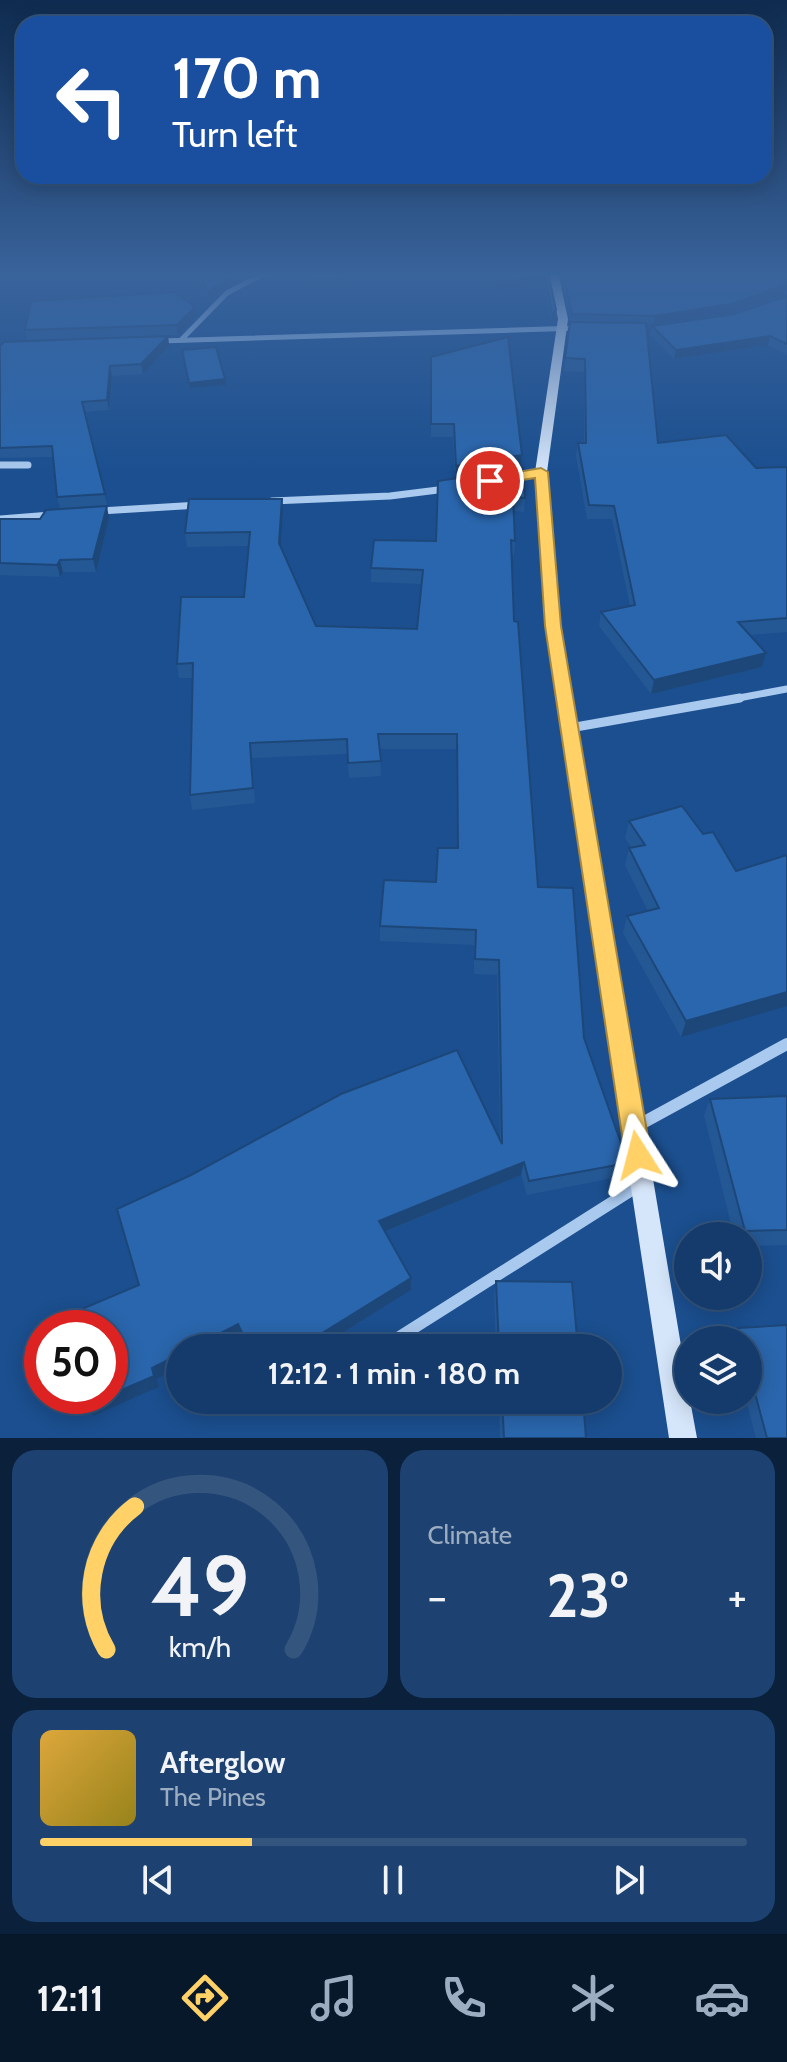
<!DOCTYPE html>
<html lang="en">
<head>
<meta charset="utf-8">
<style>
  body { margin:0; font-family:Cabin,sans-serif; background:#1d4271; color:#f1f3f6; height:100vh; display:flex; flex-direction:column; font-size:30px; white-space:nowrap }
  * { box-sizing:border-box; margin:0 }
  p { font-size:26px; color:#9dadc1 }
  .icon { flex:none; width:44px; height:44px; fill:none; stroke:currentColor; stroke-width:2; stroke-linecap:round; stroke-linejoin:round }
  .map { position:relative; height:1438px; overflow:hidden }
  .details { display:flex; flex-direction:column; gap:12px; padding:12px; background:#0b203b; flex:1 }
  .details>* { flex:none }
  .top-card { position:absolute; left:16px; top:16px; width:756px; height:168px; border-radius:24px; box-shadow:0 4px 20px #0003,0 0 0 2px #33557e; background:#1a4fa0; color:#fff; overflow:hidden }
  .controls { position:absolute; left:674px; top:1222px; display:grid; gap:16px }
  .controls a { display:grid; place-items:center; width:88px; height:88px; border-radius:50%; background:#143b6b; box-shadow:0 4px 20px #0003,0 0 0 2px #33557e; font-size:40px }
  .speed { position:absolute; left:24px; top:1310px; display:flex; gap:16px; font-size:40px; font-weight:700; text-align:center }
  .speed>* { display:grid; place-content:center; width:104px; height:104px; border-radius:50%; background:#143b6b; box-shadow:0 4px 20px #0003,0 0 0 2px #33557e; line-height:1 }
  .speed .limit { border:12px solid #d22; background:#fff; color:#111 }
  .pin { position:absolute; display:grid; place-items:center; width:68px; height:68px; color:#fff; margin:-34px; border:4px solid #fff; border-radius:50%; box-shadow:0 2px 8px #0007 }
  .me { position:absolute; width:88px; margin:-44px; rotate:351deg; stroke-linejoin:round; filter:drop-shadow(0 0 6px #0008) }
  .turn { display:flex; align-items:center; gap:28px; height:168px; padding:0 24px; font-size:36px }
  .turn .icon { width:104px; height:104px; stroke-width:2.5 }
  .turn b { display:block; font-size:56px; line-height:68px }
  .big { font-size:60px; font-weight:700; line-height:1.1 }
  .details .card { flex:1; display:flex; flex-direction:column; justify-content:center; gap:12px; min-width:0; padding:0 28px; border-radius:24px; background:#1d4271 }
  .details .dial { align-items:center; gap:0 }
  .dial svg { height:208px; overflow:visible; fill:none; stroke:#33557e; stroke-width:7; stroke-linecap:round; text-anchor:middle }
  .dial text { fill:#f1f3f6; stroke:none }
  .song { display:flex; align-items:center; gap:24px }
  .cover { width:96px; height:96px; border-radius:12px; background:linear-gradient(135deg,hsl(40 70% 55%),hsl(50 70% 35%)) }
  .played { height:8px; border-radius:4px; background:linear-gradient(90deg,#ffd166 30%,#33557e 30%) }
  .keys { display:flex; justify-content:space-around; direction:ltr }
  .heat { display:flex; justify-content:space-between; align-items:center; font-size:44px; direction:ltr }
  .details .tiles { flex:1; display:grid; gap:12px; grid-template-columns:1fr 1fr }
  .card:last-child { grid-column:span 2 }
  .trip { position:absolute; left:166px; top:1334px; width:456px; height:80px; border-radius:40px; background:#143b6b; box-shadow:0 4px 20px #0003,0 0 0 2px #33557e; font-weight:700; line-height:80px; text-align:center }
  .menu { display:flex; height:128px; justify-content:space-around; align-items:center; background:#08182b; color:#9dadc1 }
  .menu .icon { width:56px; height:56px }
  .menu .on { color:#ffd166 }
  .menu b { font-size:36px; color:#f1f3f6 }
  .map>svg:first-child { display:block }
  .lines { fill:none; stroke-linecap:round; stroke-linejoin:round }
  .minor-far3 { stroke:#a9c9ee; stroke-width:5 }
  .minor-far2 { stroke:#a9c9ee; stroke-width:7 }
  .minor-far1 { stroke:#a9c9ee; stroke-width:9 }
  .minor { stroke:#a9c9ee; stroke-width:12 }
  .secondary { fill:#d6e6fa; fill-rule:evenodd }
  .wall { fill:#245895 }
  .shaded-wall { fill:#1d4779 }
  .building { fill:#2a66ad; stroke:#1d4779; stroke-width:2 }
  .route { fill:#ffd166; stroke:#a68842; stroke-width:2 }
</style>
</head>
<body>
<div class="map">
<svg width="787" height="1438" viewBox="0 0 787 1438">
  <rect width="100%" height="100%" fill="#1b4f8f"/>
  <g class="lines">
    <path class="minor-far3" d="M181 340 227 293 267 272
      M160 341 579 328"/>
    <path class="minor-far2" d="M0 465H28
      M514 476 541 472
      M272 501 390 496 446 489
      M100 511 199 505
      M0 519 51 515
      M728 700 787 689"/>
    <path class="minor-far1" d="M570 728 740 698"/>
    <path class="minor" d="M637 1126 787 1044
      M382 1348 638 1186"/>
    <path class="secondary" d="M549 272H558L568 319 547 472 560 626 688 1387V1400H690L697 1438H669L546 626 535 472 558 319Z"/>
  </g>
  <path class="wall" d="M196 272H231L234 283 209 300Z
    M343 272 341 284H309V279Z
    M479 272H548L556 310 555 319 551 323 544 283 495 290Z
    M561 272H787V294L785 293 730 313 654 324H646L658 443 756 468 787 467V632L750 635 762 667 651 694 599 626 601 612 630 606 612 519H587L576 456 578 443H584V372L564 371 570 322Z
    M787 296V355L768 345 674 359 650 335 652 326 734 314Z
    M195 307 196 317 178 335 27 340 25 330Z
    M168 336 169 346 143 374 112 376 109 410 84 412 107 505 60 508 57 497 53 457 0 458V346Z
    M508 337 522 455 521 468H523L525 498 524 512 514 511 515 541 514 555H511L514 621 518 622 538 887 573 888 584 1038 628 1163 623 1176 527 1195 521 1175 385 1232 411 1278V1290L318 1348H246L241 1336 218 1348H180V1367L157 1379 159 1387 93 1416 86 1406 84 1396H110V1328H72L70 1314 139 1285 117 1209 191 1175 341 1094 457 1050 500 1139 497 975 474 974V945L380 941V926L384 880 436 882 438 848H457L456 749H380L381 776 349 778 347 754 252 758 255 803 192 810 190 795 193 678H179L177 664 181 597H244L248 546 187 547 185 533 189 499H282L283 513 281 547 316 626 417 629 421 584 371 582V568L374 540 436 541 438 481 455 478 453 437H431V357Z
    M109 518 96 572H63L60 577 0 575V519Z
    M629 821 703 834 736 871 787 855 681 1037 623 933 627 916 648 911 625 865 629 848 631 847 625 838Z
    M787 1096V1245L748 1246V1236H734L704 1115 710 1099Z
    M496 1281 578 1348H496L494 1295Z
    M787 1325V1438H756L746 1400H748V1340H730L738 1328Z
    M499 1400H583L586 1438H500Z"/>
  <path class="shaded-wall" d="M233 275 234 283 209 300 208 292Z
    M545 275 544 283 495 290 496 282Z
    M787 284 785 293 730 313 654 324 655 316Z
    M195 307 196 317 178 335 177 325Z
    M556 310 555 319 551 323 552 314Z
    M168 336 169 346 143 374 141 364Z
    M770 336 768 345 674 359 676 350Z
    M110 366 112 376 109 410 107 400Z
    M225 379 226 385 190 388 189 383Z
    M522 455 521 469 455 479 456 466Z
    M282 499 283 513 280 557 279 543Z
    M107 506 109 518 96 572 93 559Z
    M60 560 63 572 60 577 57 565Z
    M766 653 762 667 651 694 654 680Z
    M787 992V1006L681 1037 686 1021Z
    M524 1162 521 1175 379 1234V1221Z
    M411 1278V1290L318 1348H298Z
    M238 1324 241 1336 218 1348H192Z
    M180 1354V1367L157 1379 159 1387 93 1416 86 1406 152 1368Z"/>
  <path class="building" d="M199 272H231L233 275 208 292Z
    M310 272H342L341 279H309Z
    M487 272H548L556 310 552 314 545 275 496 282Z
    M563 272H787V284L731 304 655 316 572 314Z
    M175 292 195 307 177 325 25 330 31 301Z
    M787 296V344L770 336 676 350 652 326 734 314Z
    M570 322 646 323 658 443 726 435 756 468 787 467V618L738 622 766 653 654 680 601 612 635 605 614 506 589 505 578 443H586L585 359 565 358Z
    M168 336 141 364 110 366 107 400 82 402 105 494 57 497 52 446 0 448V346L4 342Z
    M508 337 522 455 456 466 454 424H431V357Z
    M216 347 225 379 189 383 182 350Z
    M523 468 525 498 513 497 515 541 511 540 514 621 518 622 538 887 573 888 584 1038 628 1163 529 1181 524 1162 379 1221 411 1278 298 1348H249L238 1324 192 1348H180V1354L152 1368 154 1376 110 1395V1328H72L70 1314 139 1285 117 1209 191 1175 341 1094 457 1050 502 1144 499 960 475 959 476 930 380 926 384 880 436 882 438 848H458L457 734H378L381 761 348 763 347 739 250 743 253 788 190 795 193 663 177 664 181 597H244L250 532 185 533 189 499H282L279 543 316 626 417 629 423 570 371 568 374 540 436 541 438 481Z
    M107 506 93 559 60 560 57 565 0 563V519H40L46 510Z
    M682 806 703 834 713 832 736 871 787 855V992L686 1021 627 916 659 908 629 848 645 845 629 821Z
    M787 1096V1230L745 1231 710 1099Z
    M496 1281 572 1282 578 1348H499Z
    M787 1325V1438H767L748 1367V1340H741L738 1328Z
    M84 1396H109L86 1406Z
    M502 1400H583L586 1438H504Z"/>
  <linearGradient id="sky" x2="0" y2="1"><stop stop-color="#0f2b4f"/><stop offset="0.58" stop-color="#39639b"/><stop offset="1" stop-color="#39639b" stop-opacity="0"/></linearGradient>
  <rect width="787" height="473" fill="url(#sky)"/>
  <path class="route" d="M541 468 548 472 561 626 651 1155 648 1164 638 1168 629 1164 625 1155 545 626 535 478 490 485 483 481 490 477Z"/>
</svg>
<div class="controls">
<a><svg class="icon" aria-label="sound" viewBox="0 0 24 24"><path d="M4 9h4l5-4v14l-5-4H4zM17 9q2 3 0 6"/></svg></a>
<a><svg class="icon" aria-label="layers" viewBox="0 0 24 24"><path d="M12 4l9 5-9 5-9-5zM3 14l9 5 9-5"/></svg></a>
</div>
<div class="speed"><div class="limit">50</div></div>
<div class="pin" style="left:490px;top:481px;background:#d93025"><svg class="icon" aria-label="arrive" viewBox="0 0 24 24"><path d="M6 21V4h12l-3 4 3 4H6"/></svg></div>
<svg class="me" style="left:638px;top:1155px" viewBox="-20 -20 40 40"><path d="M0-17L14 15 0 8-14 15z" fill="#ffd166" stroke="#fff" stroke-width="4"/></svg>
<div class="trip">12:12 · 1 min · 180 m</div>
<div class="top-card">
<div class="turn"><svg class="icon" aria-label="left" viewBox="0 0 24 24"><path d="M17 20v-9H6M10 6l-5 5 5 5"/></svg><div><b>170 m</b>Turn left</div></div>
</div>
</div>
<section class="details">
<div class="tiles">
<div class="card dial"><svg viewBox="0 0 100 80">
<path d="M14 69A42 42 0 1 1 86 69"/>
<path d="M14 69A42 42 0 0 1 25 14" stroke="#ffd166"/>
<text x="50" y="56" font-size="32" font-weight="700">49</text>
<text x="50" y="72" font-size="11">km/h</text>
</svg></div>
<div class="card"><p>Climate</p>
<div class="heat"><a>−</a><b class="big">23°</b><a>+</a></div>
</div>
<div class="card">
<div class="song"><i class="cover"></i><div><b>Afterglow</b><p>The Pines</p></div></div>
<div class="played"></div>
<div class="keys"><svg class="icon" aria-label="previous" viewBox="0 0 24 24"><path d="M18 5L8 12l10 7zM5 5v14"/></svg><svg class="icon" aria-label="pause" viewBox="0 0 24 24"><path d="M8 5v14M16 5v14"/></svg><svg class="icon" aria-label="next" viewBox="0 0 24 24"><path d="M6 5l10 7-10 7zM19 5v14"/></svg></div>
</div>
</div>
</section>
<nav class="menu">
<b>12:11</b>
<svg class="icon on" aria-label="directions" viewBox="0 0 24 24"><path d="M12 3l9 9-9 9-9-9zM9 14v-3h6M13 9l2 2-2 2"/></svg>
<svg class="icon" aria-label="music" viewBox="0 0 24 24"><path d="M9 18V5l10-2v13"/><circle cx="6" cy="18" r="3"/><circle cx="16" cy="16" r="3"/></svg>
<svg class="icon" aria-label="phone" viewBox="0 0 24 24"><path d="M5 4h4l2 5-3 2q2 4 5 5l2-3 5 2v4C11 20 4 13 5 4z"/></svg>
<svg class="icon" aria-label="climate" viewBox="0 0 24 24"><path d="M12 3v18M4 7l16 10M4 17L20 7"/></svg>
<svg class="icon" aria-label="car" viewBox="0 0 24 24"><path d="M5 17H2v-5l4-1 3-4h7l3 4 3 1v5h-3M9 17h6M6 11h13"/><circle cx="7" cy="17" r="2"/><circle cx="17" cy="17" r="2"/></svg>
</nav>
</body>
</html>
